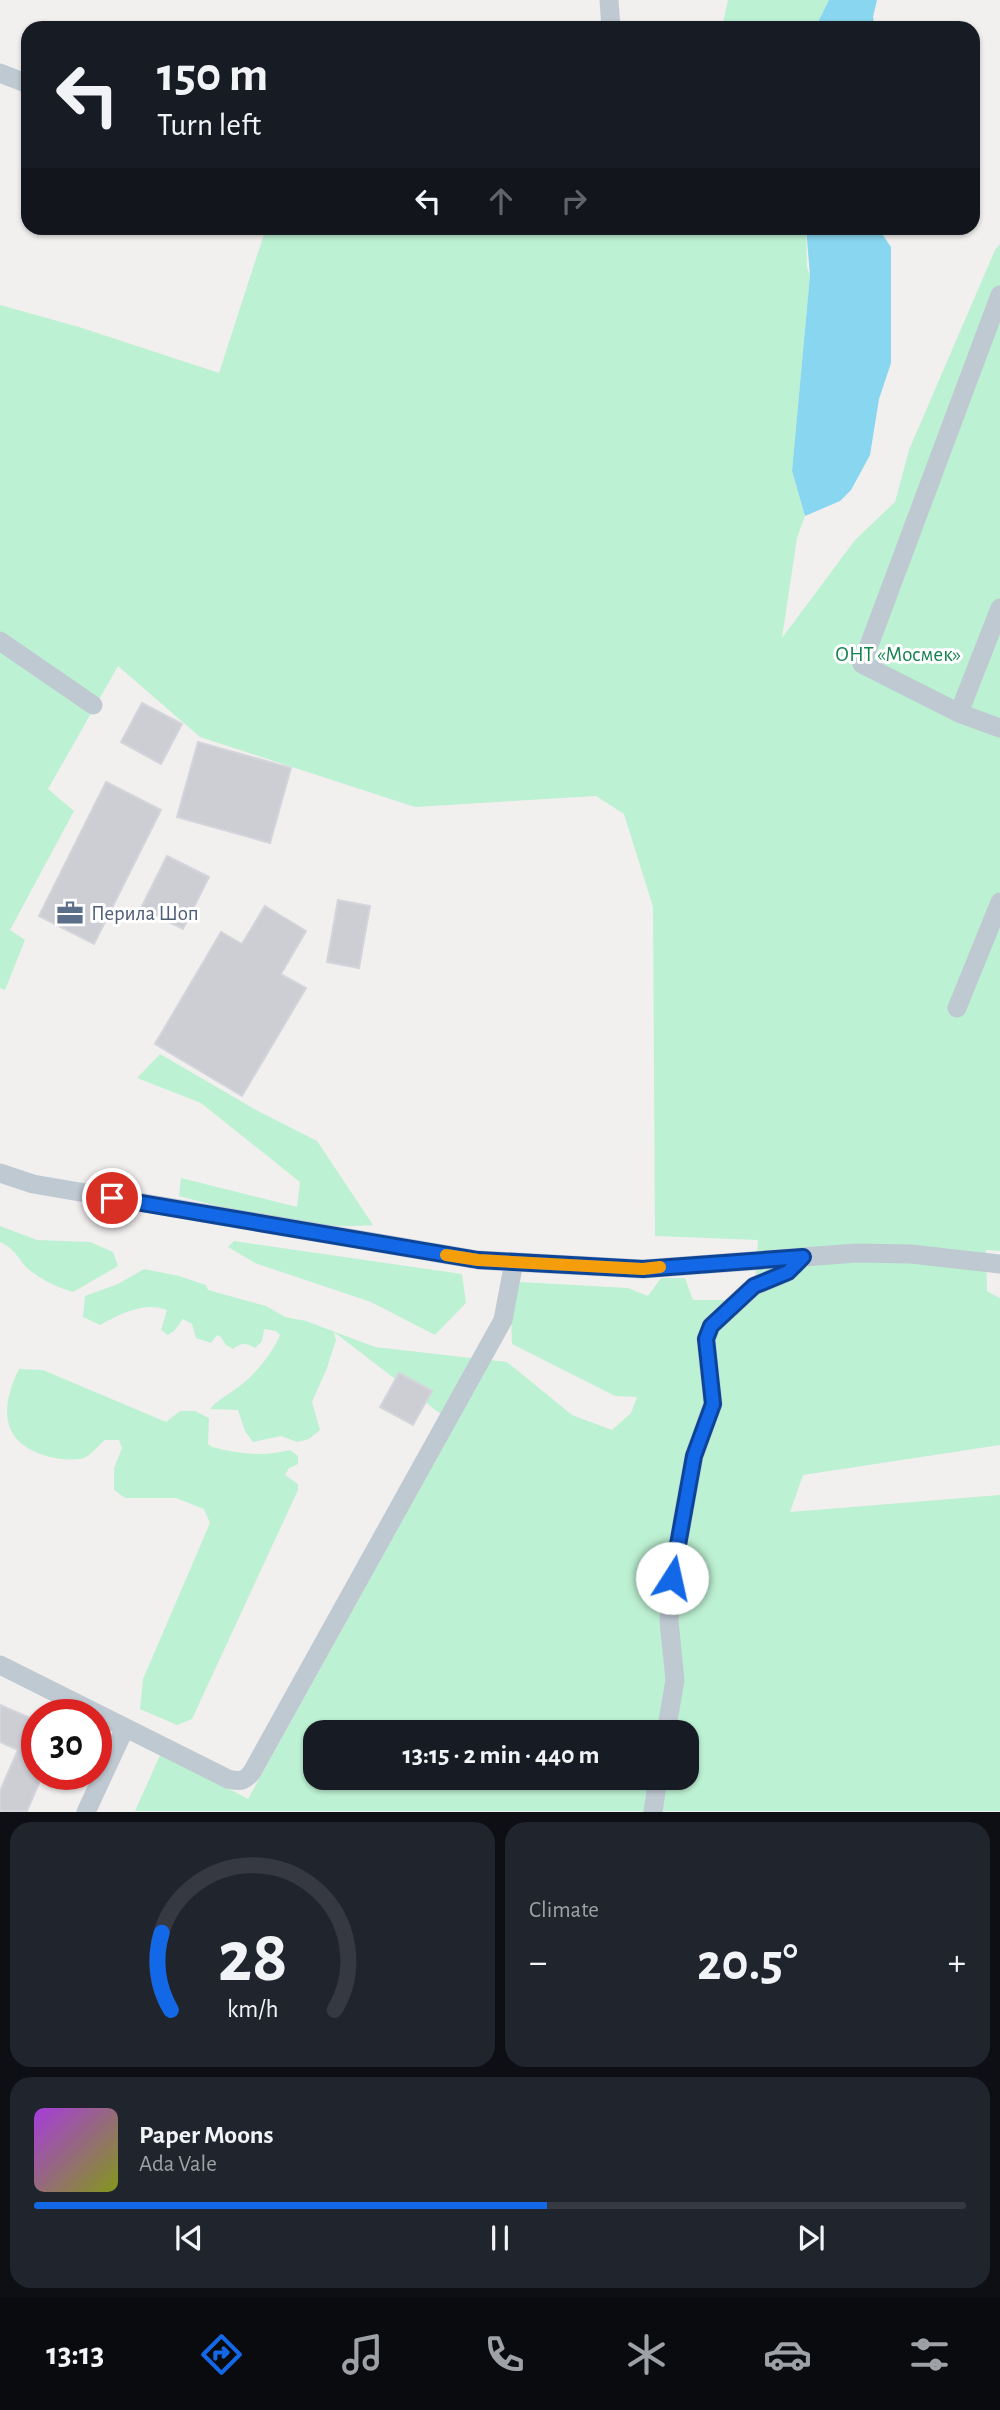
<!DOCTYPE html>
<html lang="en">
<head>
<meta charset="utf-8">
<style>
  body { margin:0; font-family:"Alegreya Sans",sans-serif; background:#20242c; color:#f1f3f6; height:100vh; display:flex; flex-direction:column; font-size:26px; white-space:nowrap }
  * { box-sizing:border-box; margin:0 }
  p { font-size:23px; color:#9ea1a6 }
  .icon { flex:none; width:38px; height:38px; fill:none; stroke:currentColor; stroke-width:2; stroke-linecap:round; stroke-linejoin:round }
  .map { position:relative; height:1812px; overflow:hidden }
  .panel { display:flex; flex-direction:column; gap:10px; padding:10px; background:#0d0f14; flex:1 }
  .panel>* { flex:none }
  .guide { position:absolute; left:21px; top:21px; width:959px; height:214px; border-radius:21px; box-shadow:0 2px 5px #0004; background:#171b24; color:#f1f3f6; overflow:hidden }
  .speed { position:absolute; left:21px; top:1699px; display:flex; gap:14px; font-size:35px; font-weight:700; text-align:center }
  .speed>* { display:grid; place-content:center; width:91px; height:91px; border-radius:50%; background:#171b24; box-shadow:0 2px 5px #0004; line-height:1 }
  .speed .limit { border:10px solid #d22; background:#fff; color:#111 }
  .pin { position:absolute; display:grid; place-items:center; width:60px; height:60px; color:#fff; margin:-30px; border:4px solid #fff; border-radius:50%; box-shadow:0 2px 7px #0007 }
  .me { position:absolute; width:77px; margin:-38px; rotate:10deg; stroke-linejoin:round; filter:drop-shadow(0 0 5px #0008) }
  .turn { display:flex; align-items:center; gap:24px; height:147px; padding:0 21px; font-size:32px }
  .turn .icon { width:91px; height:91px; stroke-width:2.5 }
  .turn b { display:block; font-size:49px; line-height:60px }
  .lanes { display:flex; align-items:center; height:66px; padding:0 21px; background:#0003; justify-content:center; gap:35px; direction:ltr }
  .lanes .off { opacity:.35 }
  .big { font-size:52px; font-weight:700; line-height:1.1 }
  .panel .tile { flex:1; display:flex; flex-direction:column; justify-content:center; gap:10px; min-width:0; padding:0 24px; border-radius:21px; background:#20242c }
  .panel .dial { align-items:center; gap:0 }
  .dial svg { height:182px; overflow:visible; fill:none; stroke:#363941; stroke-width:7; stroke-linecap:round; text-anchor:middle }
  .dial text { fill:#f1f3f6; stroke:none }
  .song { display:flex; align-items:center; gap:21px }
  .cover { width:84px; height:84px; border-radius:10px; background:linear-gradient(135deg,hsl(280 70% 55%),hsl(70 70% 35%)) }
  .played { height:7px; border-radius:4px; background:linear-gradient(90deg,#1368e8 55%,#363941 55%) }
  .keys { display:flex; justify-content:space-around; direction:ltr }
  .heat { display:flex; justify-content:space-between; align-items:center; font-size:38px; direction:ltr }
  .panel .tiles { flex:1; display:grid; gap:10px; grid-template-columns:1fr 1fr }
  .tile:last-child { grid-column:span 2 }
  .trip { position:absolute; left:303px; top:1720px; width:396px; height:70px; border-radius:21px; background:#171b24; box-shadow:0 2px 5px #0004; font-weight:700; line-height:70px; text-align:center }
  .tabs { display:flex; height:112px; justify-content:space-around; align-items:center; background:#090b0e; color:#9ea1a6 }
  .tabs .icon { width:49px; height:49px }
  .tabs .selected { color:#1368e8 }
  .tabs b { font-size:32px; color:#f1f3f6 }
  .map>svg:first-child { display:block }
  .green { fill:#bdf1d3; fill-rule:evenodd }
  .water { fill:#88d6ef }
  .building { fill:#ccced4; stroke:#d3d5db; stroke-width:2 }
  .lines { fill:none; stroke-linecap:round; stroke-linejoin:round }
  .minor { stroke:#bfc9d2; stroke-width:19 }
  .route-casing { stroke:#0c4497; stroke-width:18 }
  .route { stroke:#1368e8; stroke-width:12 }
  .slow { stroke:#f59e0b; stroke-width:12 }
  .labels { text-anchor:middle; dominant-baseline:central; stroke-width:6; stroke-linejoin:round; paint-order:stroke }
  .park-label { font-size:21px; fill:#14824f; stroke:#fff }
  .service-label { font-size:21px; fill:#4e5e75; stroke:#fff; text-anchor:start }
</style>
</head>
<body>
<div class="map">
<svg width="1000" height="1812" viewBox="0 0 1000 1812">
  <rect width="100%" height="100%" fill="#f2efef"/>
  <path class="green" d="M728 0H829L816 26 810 28H722Z
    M266 228H806L807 268 810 275 792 471 805 516 797 538 782 638 855 540 895 502 909 450 995 250 1000 244V1251L986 1250 987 1291 1000 1298V1445L803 1475 790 1512 1000 1495V1811H135L161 1753 248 1799 455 1425 334 1332 336 1340 327 1368 312 1402 320 1430 309 1439 297 1442 281 1436 253 1442 245 1431 238 1410 210 1409C217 1400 228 1395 237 1388 254 1376 272 1354 280 1335L276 1331 264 1329 262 1341 255 1348C246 1343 242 1342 233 1349L226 1345 221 1337 217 1335 211 1343 196 1338 192 1324 183 1319 174 1331 168 1335 161 1330 167 1310C145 1301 120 1314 100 1325L83 1317 85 1296 118 1284 144 1269 179 1276 206 1285 208 1290 266 1306 285 1317 306 1321 375 1347 507 1362 572 1415 612 1430 631 1413 637 1397 615 1396 512 1344 511 1318 520 1282 628 1288 648 1296 661 1278H685L693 1300H754L758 1240 655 1236 653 907 624 814 596 796 415 807 200 737 118 666 48 789 74 811 10 930 25 940 5 990 0 988V305L79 327 219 373ZM315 1732H686V1778H315Z
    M160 1054 256 1110 317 1141 373 1225C307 1231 241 1212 179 1196L181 1178 297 1207 300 1182 201 1103 137 1078Z
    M0 1226 37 1240 90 1242 113 1252 118 1266 73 1292C59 1288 44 1281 32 1272 18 1262 18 1250 0 1242Z
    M234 1241 462 1274 466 1303 435 1335 371 1302 255 1263 228 1247Z
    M19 1369 43 1370 166 1422 180 1411H195L209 1418 208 1444 212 1447C239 1454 263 1457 290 1450L298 1456V1464L289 1468 285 1475 298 1484V1490L192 1719 177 1725 140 1709 143 1679 210 1523 204 1509 176 1498H125L114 1490V1468L122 1448 119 1440H105C99 1445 91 1455 84 1458 72 1461 57 1459 46 1456 0 1442 0 1408 19 1369Z"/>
  <path class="water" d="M829 0H877L873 17 875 28H810L816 26Z
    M806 228H878L891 247V363L879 399 870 455 851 490 840 501 805 516 792 471 810 275Z"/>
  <path class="building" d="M142 703 182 724 161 764 121 742Z
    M198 742 291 768 270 843 177 817Z
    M106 782 161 810 94 944 39 916Z
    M167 856 209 877 183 929 141 908Z
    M338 900 370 906 359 968 327 962Z
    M265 906 306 931 281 974 306 988 242 1096 155 1044 221 932 242 944Z
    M399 1373 432 1391 413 1425 380 1407Z
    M0 1705 37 1721V1774H43L27 1811H0V1791L18 1750 0 1742Z"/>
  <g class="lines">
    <path class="minor" d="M609 0 611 28
      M0 73 28 84
      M1000 295 862 664 959 713 1000 728
      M0 641 93 705
      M959 713 1000 608
      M957 1008 1000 902
      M0 1173 33 1184 478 1260 643 1269 857 1253 911 1254 1000 1264
      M0 1665 228 1779C240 1782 245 1781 252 1772L503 1320 514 1262
      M666 1732 675 1680 669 1621 672 1578 694 1456 713 1404 706 1339 711 1326 754 1286 788 1272 803 1257
      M86 1812 125 1728
      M653 1812 658 1778"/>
  </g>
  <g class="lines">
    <g class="route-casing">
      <path id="route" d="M112 1198 478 1260 643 1269 803 1257 788 1272 754 1286 711 1326 706 1339 713 1404 694 1456 672 1578"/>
    </g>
    <use href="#route" class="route"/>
    <path class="slow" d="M446 1255 478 1260 643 1269 660 1267"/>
  </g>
  <defs>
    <g id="office-bare" transform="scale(2.1)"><path d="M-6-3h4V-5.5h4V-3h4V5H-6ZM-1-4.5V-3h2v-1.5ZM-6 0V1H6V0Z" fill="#5c6f8a" stroke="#fff" stroke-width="2.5" paint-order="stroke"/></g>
  </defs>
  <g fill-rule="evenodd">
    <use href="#office-bare" x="70" y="913"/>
  </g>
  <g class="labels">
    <g class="park-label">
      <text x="898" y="654">ОНТ «Мосмек»</text>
    </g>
    <g class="service-label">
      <text x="91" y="913">Перила Шоп</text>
    </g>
  </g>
</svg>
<div class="speed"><div class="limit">30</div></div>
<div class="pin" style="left:112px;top:1198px;background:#d93025"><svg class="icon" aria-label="arrive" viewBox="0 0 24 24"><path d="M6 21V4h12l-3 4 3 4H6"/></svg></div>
<svg class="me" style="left:672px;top:1578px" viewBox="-20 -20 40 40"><circle r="19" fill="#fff"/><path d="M0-13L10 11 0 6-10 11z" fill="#1368e8"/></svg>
<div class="trip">13:15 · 2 min · 440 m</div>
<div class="guide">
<div class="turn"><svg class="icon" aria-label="left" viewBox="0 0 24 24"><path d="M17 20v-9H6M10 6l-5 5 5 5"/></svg><div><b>150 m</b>Turn left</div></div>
<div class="lanes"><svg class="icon" aria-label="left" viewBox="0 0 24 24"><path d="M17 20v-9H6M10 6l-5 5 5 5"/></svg><svg class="icon off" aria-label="ahead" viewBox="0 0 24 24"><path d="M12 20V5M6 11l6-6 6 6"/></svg><svg class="icon off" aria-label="right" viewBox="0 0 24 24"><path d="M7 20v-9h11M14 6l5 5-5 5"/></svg></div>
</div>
</div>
<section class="panel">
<div class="tiles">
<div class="tile dial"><svg viewBox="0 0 100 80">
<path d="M14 69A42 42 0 1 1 86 69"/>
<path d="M14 69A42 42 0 0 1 10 35" stroke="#1368e8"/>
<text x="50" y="56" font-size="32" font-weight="700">28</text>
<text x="50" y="72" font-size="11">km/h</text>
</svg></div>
<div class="tile"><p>Climate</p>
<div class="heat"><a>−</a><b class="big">20.5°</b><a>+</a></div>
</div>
<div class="tile">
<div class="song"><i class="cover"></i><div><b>Paper Moons</b><p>Ada Vale</p></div></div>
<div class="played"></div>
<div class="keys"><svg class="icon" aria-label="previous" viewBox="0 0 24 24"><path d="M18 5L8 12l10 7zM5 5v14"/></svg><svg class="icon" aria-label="pause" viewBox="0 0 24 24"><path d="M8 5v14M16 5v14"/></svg><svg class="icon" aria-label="next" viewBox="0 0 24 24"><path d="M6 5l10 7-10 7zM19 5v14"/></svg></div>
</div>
</div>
</section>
<nav class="tabs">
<b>13:13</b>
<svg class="icon selected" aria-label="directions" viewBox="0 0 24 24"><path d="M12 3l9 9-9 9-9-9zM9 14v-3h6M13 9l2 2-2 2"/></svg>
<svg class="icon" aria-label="music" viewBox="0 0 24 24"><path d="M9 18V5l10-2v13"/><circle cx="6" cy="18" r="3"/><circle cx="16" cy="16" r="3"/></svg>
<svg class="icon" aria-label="phone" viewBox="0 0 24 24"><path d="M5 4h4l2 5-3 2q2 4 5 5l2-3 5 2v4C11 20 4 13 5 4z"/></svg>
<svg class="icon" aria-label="climate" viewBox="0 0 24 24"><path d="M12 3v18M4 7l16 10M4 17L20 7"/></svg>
<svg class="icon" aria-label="car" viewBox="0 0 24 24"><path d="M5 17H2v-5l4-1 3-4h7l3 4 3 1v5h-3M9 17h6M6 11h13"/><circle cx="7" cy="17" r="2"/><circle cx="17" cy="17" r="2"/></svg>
<svg class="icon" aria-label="filters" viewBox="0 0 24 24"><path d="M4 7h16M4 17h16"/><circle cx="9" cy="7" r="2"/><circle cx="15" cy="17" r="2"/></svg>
</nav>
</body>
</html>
